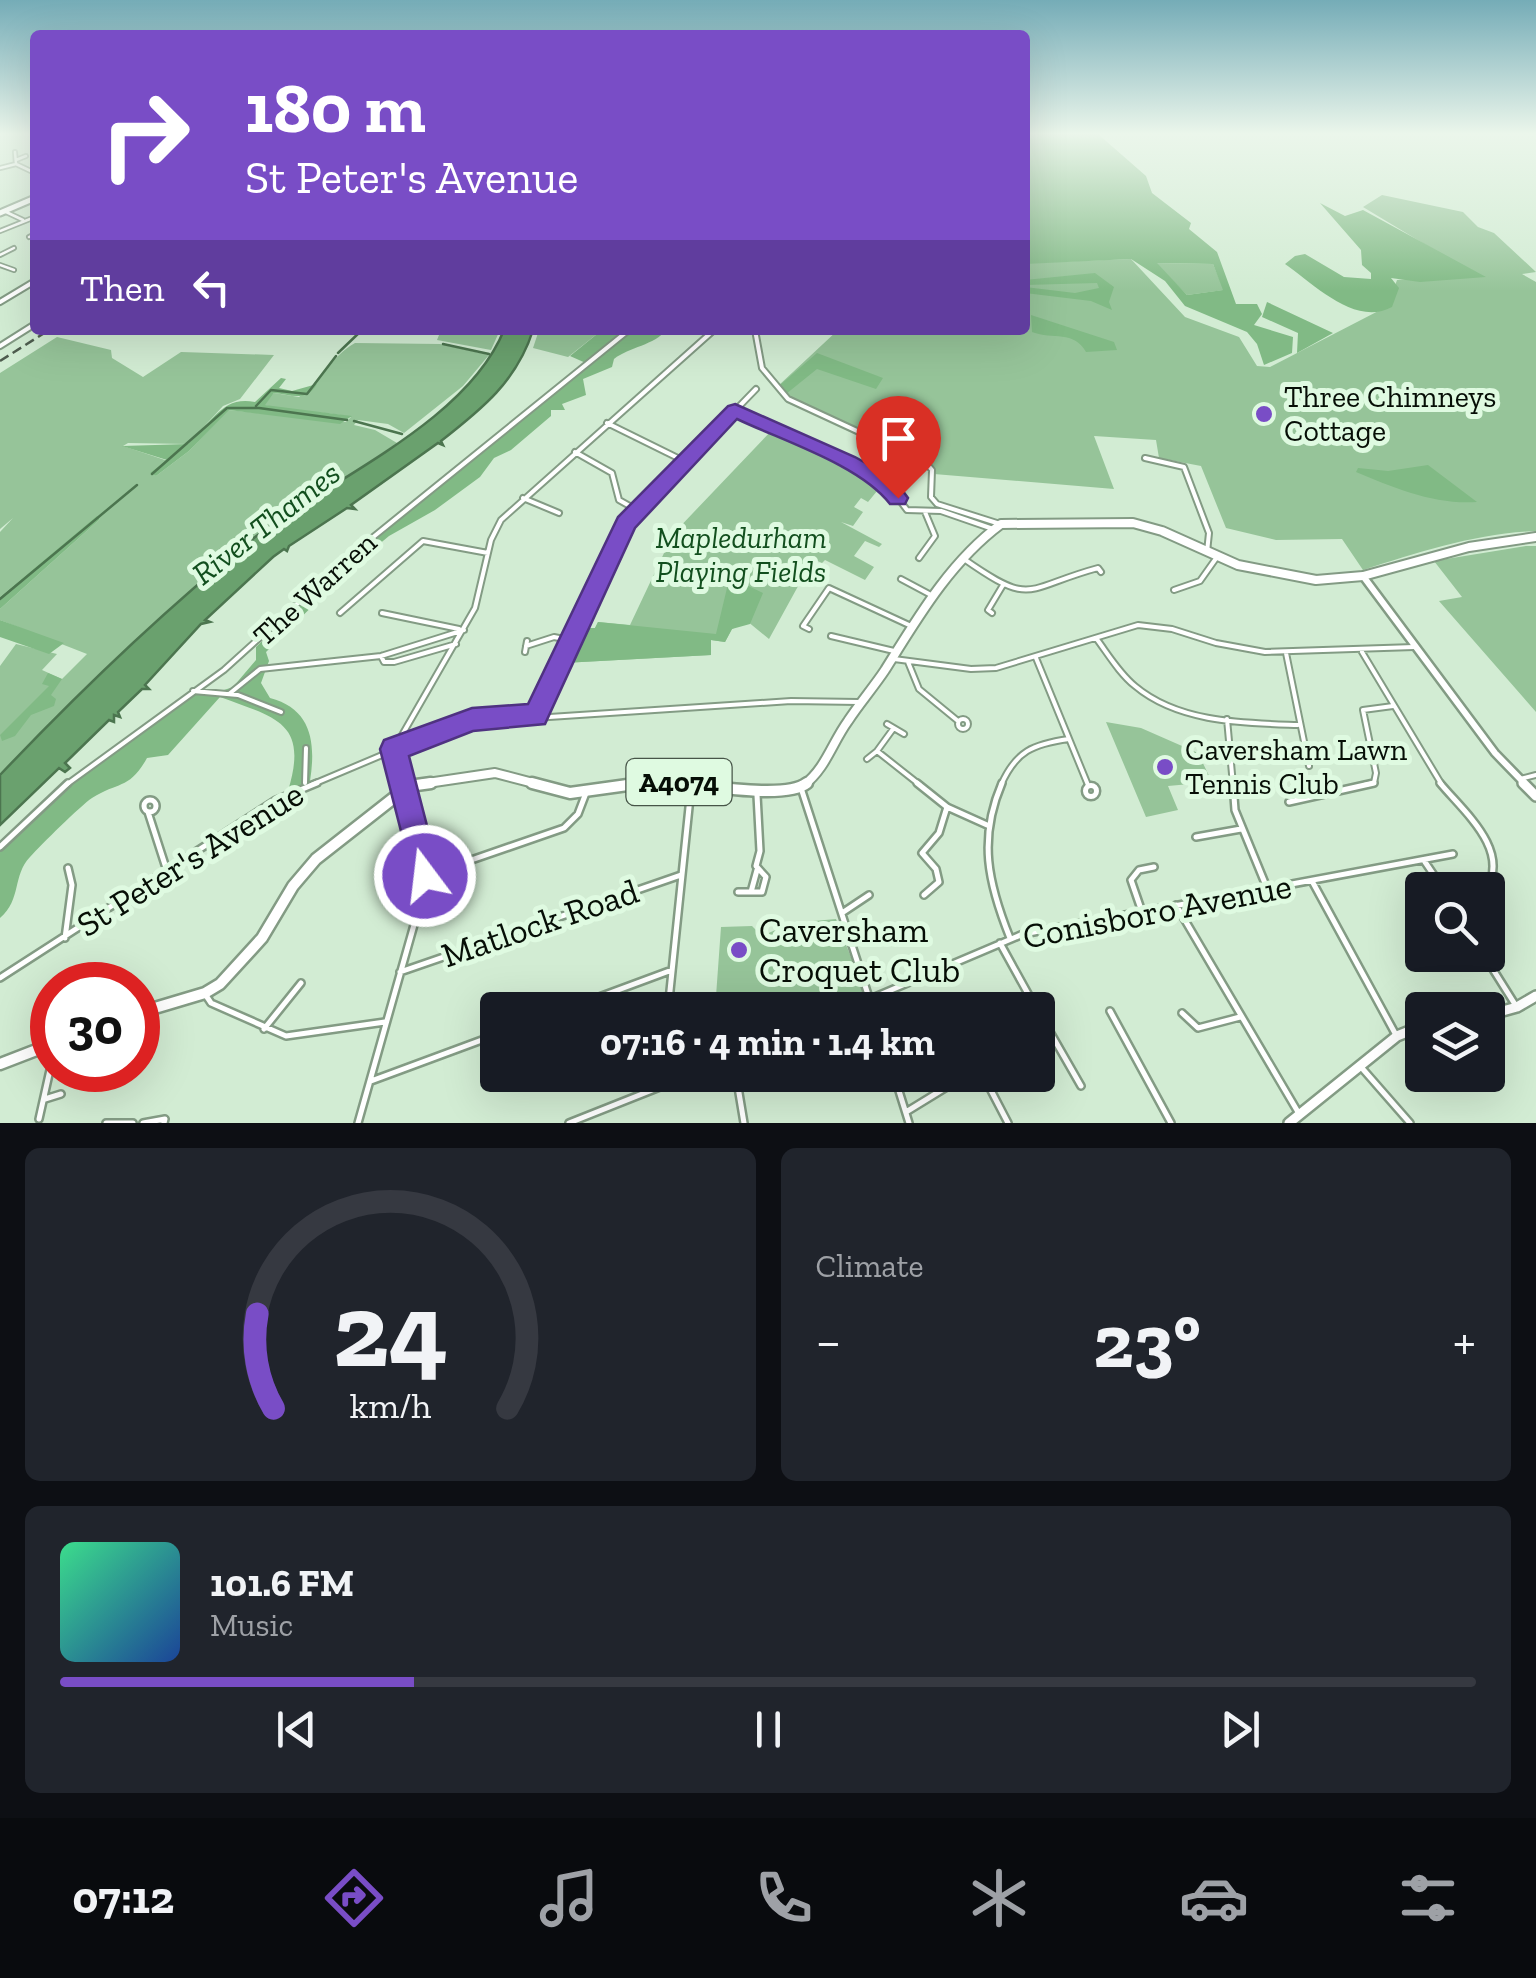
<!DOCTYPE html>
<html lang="en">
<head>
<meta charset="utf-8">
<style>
  body { margin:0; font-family:"Zilla Slab",serif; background:#20242c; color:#f1f3f6; height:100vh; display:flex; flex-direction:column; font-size:38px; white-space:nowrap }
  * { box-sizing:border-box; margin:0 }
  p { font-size:32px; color:#9ea1a6 }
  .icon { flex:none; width:55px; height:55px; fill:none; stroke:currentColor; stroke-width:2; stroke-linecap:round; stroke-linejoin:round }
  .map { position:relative; height:1123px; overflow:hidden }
  .panel { display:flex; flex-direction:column; gap:25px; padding:25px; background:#0d0f14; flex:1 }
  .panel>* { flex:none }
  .banner { position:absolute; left:30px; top:30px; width:1000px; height:305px; border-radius:10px; box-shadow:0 10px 40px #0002; background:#794dc6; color:#fff; overflow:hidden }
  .buttons { position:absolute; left:1405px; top:872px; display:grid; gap:20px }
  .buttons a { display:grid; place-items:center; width:100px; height:100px; border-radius:10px; background:#171b24; box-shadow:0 10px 40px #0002; font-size:50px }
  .speed { position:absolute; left:30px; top:962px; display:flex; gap:20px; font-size:50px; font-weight:700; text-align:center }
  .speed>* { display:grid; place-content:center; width:130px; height:130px; border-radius:50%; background:#171b24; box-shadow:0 10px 40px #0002; line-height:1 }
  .speed .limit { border:15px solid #d22; background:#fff; color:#111 }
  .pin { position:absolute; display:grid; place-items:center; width:85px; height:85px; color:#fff; margin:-102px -42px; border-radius:50% 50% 50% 0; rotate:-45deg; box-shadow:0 0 10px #0007 }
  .pin .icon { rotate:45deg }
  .me { position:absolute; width:110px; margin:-55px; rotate:345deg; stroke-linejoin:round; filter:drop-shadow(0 0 8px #0008) }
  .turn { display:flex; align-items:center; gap:35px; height:210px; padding:0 50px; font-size:45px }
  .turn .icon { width:130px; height:130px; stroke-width:2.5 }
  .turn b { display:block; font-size:70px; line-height:85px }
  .then { display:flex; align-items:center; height:95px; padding:0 50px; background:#0003; gap:20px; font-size:38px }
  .big { font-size:75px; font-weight:700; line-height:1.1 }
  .panel .tile { flex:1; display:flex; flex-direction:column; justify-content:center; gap:15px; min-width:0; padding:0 35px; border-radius:15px; background:#20242c }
  .panel .dial { align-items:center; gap:0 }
  .dial svg { height:260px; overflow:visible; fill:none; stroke:#363941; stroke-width:7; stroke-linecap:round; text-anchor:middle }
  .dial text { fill:#f1f3f6; stroke:none }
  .song { display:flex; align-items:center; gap:30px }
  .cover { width:120px; height:120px; border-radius:15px; background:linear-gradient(135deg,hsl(150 70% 55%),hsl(220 70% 35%)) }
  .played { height:10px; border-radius:5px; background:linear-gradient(90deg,#794dc6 25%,#363941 25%) }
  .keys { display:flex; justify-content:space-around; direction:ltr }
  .heat { display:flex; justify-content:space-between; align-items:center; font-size:55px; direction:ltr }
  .panel .tiles { flex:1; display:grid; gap:25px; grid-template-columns:1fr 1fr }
  .tile:last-child { grid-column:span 2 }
  .trip { position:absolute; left:480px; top:992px; width:575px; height:100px; border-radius:10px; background:#171b24; box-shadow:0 10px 40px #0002; font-weight:700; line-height:100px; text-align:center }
  .dock { display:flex; height:160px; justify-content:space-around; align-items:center; background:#090b0e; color:#9ea1a6 }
  .dock .icon { width:70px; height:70px }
  .dock .current { color:#794dc6 }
  .dock b { font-size:45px; color:#f1f3f6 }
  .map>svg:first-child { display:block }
  .green { fill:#96c499 }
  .forest { fill:#81ba85; fill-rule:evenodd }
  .water { fill:#6aa16e; stroke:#4c754f; stroke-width:2.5 }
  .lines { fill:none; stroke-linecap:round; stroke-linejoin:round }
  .stream { stroke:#4c754f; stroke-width:2.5 }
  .street-far2-casing { stroke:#839b84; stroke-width:6 }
  .street-far1-casing { stroke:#839b84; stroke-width:8 }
  .street-casing { stroke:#839b84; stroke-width:10 }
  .secondary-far2-casing { stroke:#839b84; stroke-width:8 }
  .secondary-far1-casing { stroke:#839b84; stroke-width:11 }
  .secondary-casing { stroke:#839b84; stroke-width:14 }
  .primary-far2-casing { stroke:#839b84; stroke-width:9 }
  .primary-far1-casing { stroke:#839b84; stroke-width:12 }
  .primary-casing { stroke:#839b84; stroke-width:15 }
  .street-far2 { stroke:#fff; stroke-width:2.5 }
  .street-far1 { stroke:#fff; stroke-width:4 }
  .street { stroke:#fff; stroke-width:5 }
  .secondary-far2 { stroke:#fff; stroke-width:4 }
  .secondary-far1 { stroke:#fff; stroke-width:6 }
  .secondary { stroke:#fff; stroke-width:9 }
  .primary-far2 { stroke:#fff; stroke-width:5 }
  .primary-far1 { stroke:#fff; stroke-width:8 }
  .primary { stroke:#fff; stroke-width:10 }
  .rail { stroke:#4e5c4e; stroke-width:2.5; stroke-dasharray:10 5; stroke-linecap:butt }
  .route { fill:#794dc6; stroke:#4f3281; stroke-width:2.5 }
  .poi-dot { fill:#794dc6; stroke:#dffae1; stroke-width:4 }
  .labels { text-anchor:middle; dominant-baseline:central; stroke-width:10; stroke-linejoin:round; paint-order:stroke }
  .shield { fill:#dffae1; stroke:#475548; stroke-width:2.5 }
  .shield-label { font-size:28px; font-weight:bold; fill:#060e06 }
  .poi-label { font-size:30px; fill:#060e06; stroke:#dffae1; text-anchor:start }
  .park-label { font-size:30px; font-style:italic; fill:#124f1e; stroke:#dffae1 }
  .street-label { font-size:30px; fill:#060e06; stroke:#dffae1 }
  .water-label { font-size:32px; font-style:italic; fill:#124f1e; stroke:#dffae1 }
  .near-street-label { font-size:35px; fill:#060e06; stroke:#dffae1 }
  .near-poi-label { font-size:35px; fill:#060e06; stroke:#dffae1; text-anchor:start }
</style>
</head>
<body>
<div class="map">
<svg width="1536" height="1123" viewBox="0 0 1536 1123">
  <rect width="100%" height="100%" fill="#d2ecd3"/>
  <path class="green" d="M1382 195 1463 212 1478 227 1494 233 1536 272 1522 274 1536 282V531C1477 533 1419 552 1363 570L1342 539 1276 540 1226 528 1201 466 1159 458 1156 440 1094 436 1114 489 934 474 925 462 788 398 778 386 838 330H1025V263L1131 259 1185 317 1239 337 1257 366 1270 367 1388 306 1397 280 1474 274 1363 207Z
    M1155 263 1213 264 1224 290 1187 295Z
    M441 330H500L491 350 437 340Z
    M539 330H602L568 357 533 348Z
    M57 337 111 350 112 358 143 377 181 352 274 355 240 399 223 406 188 444 128 443 123 446 168 461 151 473 156 476 189 451 228 410 346 422 351 417C324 411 293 412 264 405L274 393 299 397C321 382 332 355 355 343L440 344 489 355 463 386 404 433 388 424 358 420 354 425 375 430 397 443C349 477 298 505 251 541 161 611 82 695 0 775V666L16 644 57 654 42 670 62 679 87 654 0 620V609L100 519 97 517 0 597V532L13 518 0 529V373Z
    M773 429 882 485 868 502 861 498 854 507 863 512 853 526 841 522 882 544 879 547 865 541 854 556 874 567 865 580 825 560 822 563 813 559 769 639 747 621 732 629 725 642 711 640V655L563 663 580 628H595L598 622 630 625 673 534Z
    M1526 546H1536V712L1439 601 1462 597 1434 561Z
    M1106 722 1141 728 1198 753 1212 782 1168 786 1178 810 1146 817Z
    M836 919 865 993 827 1010H715L721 927 752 926 762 936 791 923Z"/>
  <path class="forest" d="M1025 134H1098L1146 176 1152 193 1191 223 1189 229 1217 252 1236 304H1257L1262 314 1254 325 1293 337 1292 353 1264 365 1257 344 1247 332 1185 306 1165 281 1131 259 1025 264ZM1157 263 1213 264 1223 290 1187 295Z
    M1320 203 1345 216 1363 210 1486 277 1420 282 1391 278 1399 288 1392 307C1355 327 1314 284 1285 264L1295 256 1305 254 1344 277 1371 279V273L1362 265 1361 250Z
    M1095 273 1114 287 1109 302 1112 310 1091 301 1025 293V287L1075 293 1099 288 1097 283 1025 285V280Z
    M1267 302 1333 333 1297 353 1298 333 1262 317Z
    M1031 315 1114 342 1117 350 1086 352C1074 330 1053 340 1032 332Z
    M602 330H666C655 345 629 347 614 359L612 367 583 379 586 395 562 404 565 410H551V416L511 450 494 458 480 477 435 510 389 536 354 565 266 652 269 661 261 683 270 698C312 709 316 743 310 781L288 791C309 722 276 718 220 697L168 755 147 758C129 790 119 781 92 798 80 806 41 845 30 857 12 876 22 899 0 918V851L88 768 152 720 193 694H212L233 687 256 660V647L353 555 588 364 570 356Z
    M817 353 883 378 876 389 817 369 786 394 780 385Z
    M281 378 286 379 279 388 292 391 317 384C307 402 291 395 274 393L265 405 352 416 340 424 229 410 189 451 156 476 150 473 167 460 122 446 188 444C212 423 222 395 255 402Z
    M1428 465 1477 502C1435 505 1394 488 1356 472L1358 468 1388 471Z
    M97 516 100 519 0 609V597Z
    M740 582 763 593 750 624 732 629 725 642 711 640V655L563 663 580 628H595L598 622 716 634 727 588Z
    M0 620 64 643 49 654 0 637Z
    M48 673 62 679 51 695 56 699 54 706 31 715 15 736 2 741 0 735 49 686 42 684Z"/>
  <path class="water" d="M504 330H533C517 381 482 409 441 441L443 445 438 443 351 505 355 509 347 508 289 546 287 551 284 549 273 557 205 620 210 622 201 624 145 685 149 689H142L118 712 120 717 114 715V722L109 720 65 763 70 768 65 772 59 768 0 825V775C78 693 162 612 250 541 327 480 466 424 504 330Z"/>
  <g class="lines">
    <path class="stream" d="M443 344 489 354
      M338 353 362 330
      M256 406 271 390 307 394 336 356
      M354 421 402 434
      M152 474 227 408H259L347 420
      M0 599 137 485"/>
    <g class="street-far2-casing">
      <path id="street-far2" d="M15 152 16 164 35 173
        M16 160 26 156
        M0 168 16 164
        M4 211 23 220
        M0 231 35 217
        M29 237 35 234
        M0 255 14 248
        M0 265 14 270"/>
    </g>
    <g class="street-far1-casing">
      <path id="street-far1" d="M755 330 762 368 788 399 926 463 932 470 931 497 937 504 1000 524
        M0 346 35 324
        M737 411 853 462 888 485 907 510 941 511 993 529
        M607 423 684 461
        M575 452 612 473 619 500 635 509
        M1145 458 1184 467 1209 533 1207 552
        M523 498 559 513
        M919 558 935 536 925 512
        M964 559C1034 608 1024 588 1098 568L1101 572
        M901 579 931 595
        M1174 590 1200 581 1217 557
        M340 613 423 541 488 553
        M382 613 459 629
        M992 613 988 610 1003 585
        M809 629 803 626 829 588 909 625
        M831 636 894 651
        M1096 638C1108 654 1119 673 1135 686 1179 723 1244 723 1298 725
        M526 646 554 637 569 640
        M525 652 527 641
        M1362 652 1442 785
        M1286 653 1309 766
        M381 656 384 662H394L456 644
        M1036 658 1088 785
        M894 659 971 669 996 668 1138 625 1172 629 1216 643 1265 652 1414 647
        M908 662 919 689 958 721
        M193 691 238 695 281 712
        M229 694 260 669 381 656 464 630
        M536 716 626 523 756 389
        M958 724a5 5 0 1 1 10 0a5 5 0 1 1-10 0Z
        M1227 719 1233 785
        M887 724 904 734
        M394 749 475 608 491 540 501 520 714 330
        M394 749 402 785
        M877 751 893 729
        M867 759 877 751 920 785
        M1520 779 1536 775
        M305 783 306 748
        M66 785 224 670 351 555 629 330
        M311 785 458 723 791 701 859 702
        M1001 785C1016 751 1033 744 1069 739
        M1364 785 1374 783 1376 773 1363 710 1393 706"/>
    </g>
    <g class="street-casing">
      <path id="street" d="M917 783 947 807 987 825
        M1002 783C978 839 988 883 1010 938
        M1233 783 1235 810 1267 888
        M1440 783C1464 812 1511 850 1486 890
        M1085.5 791a5.5 5.5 0 1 1 11 0a5.5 5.5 0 1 1-11 0Z
        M801 788 873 1010
        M757 795 760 851 756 866 766 877 762 892H751L757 870
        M144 806a6 6 0 1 1 12 0a6 6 0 1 1-12 0Z
        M1289 802 1374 783
        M148 812 167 871
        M1196 837 1241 829
        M0 847 68 783
        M1425 862 1444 890
        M425 876 564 828 578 814 586 793
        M1312 881 1396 1035
        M738 892H751
        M924 895 939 882 936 869 922 853 939 833 947 807
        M1176 905 1298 1112
        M1141 909 1131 880 1139 870 1154 867
        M842 913 869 895
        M65 938 72 885 68 868
        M1000 943 1037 1010
        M1484 955 1516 1006
        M400 972 681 875
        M0 978 276 800 317 783
        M101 985 122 979 131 985
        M207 997 211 1003 286 1036 385 1022
        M564 1010 672 970
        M668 1010 691 788
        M844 1010 1023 934 1453 854
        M1038 1011 1081 1086
        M1110 1011 1171 1123
        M1182 1013 1198 1028 1240 1017
        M264 1029 301 983
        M1361 1067 1410 1123
        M736 1075 744 1123
        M894 1075 909 1123
        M983 1075 1008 1123
        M371 1081 498 1034
        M45 1099 61 1094
        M906 1112 950 1085 955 1075
        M39 1119 52 1061
        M106 1123H133
        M143 1123 165 1119 164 1123
        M358 1123 425 886 402 783
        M569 1123 690 1075"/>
    </g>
    <g class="secondary-far2-casing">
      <path id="secondary-far2" d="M0 302 35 281"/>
    </g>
    <g class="secondary-far1-casing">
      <path id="secondary-far1" d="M1363 576 1495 753 1526 785"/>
    </g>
    <g class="secondary-casing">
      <path id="secondary" d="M1523 783 1536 796
        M1488 1015 1517 1007 1536 996
        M1289 1123 1397 1036 1422 1026"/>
    </g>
    <g class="primary-far2-casing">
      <path id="primary-far2" d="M0 213 35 198"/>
    </g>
    <g class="primary-far1-casing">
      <path id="primary-far1" d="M414 785 495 773 541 785
        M624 785 654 781 707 785
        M804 785C826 768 832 743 848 721 859 704 873 688 885 670 918 617 950 562 1001 524L1133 523 1162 531 1238 565 1316 580 1363 576 1469 547 1536 537"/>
    </g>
    <g class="primary-casing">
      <path id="primary" d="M532 783 570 793 642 783
        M676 783C705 785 786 800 807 783
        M138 1013 205 993 220 984 262 938 293 886 316 859 409 786 431 783
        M0 1064 52 1044"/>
    </g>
    <use href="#street-far2" class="street-far2"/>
    <use href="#street-far1" class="street-far1"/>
    <use href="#street" class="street"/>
    <use href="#secondary-far2" class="secondary-far2"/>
    <use href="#secondary-far1" class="secondary-far1"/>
    <use href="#secondary" class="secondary"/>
    <use href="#primary-far2" class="primary-far2"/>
    <use href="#primary-far1" class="primary-far1"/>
    <use href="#primary" class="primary"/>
    <path class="rail" d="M0 361 49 330"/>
  </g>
  <linearGradient id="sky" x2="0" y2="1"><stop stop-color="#75acb7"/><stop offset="0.46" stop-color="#ebf6eb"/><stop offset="1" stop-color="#ebf6eb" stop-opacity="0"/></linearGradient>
  <rect width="1536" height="291" fill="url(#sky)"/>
  <path class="route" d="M735 404 855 457 894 479 908 498 905 504H890C860 465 783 441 737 419L635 528 545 724 473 731 409 756 440 876 436 886 425 890 415 886 380 749 384 740 472 708 528 704 618 517 728 406Z"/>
  <g class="poi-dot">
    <circle cx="1264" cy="414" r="10"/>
    <circle cx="1165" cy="767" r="10"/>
    <circle cx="739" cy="950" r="10"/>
  </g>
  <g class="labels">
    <rect class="shield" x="626.5" y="759" width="105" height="46" rx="8"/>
    <g class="shield-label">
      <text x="679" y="782">A4074</text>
    </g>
    <g class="poi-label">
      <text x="1284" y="397">Three Chimneys<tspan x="1284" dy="34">Cottage</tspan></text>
      <text x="1185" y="750">Caversham Lawn<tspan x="1185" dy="34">Tennis Club</tspan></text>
    </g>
    <g class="park-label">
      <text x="741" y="538">Mapledurham<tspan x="741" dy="34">Playing Fields</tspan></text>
    </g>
    <g class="street-label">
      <text transform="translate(315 589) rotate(-42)">The Warren</text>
    </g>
    <g class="water-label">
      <text transform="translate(266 523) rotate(-38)">River Thames</text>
    </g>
    <g class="near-street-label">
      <text transform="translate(190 859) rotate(-32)">St Peter's Avenue</text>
      <text transform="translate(1157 911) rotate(-11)">Conisboro Avenue</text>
      <text transform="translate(540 923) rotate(-19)">Matlock Road</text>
    </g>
    <g class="near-poi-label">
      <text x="759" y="930">Caversham<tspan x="759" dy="40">Croquet Club</tspan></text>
    </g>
  </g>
</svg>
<div class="buttons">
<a><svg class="icon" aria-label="search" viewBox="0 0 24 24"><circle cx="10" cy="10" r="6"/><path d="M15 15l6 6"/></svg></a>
<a><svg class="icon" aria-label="layers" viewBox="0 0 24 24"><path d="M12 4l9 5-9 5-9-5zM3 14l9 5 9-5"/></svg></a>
</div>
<div class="speed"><div class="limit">30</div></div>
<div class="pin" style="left:898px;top:498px;background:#d93025"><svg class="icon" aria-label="arrive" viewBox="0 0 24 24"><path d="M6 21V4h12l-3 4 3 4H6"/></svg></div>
<svg class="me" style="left:425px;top:876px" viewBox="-20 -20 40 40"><circle r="17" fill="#794dc6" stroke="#fff" stroke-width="3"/><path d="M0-11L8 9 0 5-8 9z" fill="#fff"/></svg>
<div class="trip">07:16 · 4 min · 1.4 km</div>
<div class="banner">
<div class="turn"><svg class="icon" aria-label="right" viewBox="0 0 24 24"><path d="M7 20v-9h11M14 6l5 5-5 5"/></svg><div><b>180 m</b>St Peter's Avenue</div></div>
<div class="then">Then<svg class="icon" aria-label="left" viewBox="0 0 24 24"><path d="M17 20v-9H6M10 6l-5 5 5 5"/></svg></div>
</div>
</div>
<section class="panel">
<div class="tiles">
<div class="tile dial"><svg viewBox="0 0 100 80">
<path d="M14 69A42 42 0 1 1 86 69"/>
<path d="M14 69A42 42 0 0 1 9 40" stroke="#794dc6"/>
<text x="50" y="56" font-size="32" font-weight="700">24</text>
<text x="50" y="72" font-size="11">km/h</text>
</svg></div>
<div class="tile"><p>Climate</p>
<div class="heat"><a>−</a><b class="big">23°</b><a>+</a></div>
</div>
<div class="tile">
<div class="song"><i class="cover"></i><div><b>101.6 FM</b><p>Music</p></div></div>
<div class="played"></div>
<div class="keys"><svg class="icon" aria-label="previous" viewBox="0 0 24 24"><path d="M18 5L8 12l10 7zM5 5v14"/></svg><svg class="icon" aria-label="pause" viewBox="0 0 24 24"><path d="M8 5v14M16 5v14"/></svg><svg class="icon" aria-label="next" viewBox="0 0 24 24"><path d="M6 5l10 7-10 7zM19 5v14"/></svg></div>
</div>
</div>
</section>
<nav class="dock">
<b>07:12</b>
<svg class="icon current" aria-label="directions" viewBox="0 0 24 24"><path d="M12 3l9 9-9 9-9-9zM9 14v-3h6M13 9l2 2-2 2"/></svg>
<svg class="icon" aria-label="music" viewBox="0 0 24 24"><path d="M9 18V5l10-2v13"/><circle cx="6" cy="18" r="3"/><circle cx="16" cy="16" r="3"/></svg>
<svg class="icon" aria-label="phone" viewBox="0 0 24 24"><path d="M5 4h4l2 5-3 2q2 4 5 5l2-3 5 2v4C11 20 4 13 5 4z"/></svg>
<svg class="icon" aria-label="climate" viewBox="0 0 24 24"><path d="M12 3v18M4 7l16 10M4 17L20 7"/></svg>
<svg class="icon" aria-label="car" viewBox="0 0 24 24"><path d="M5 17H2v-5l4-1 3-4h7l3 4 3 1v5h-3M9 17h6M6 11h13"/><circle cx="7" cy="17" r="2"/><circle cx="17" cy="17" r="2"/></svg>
<svg class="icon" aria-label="filters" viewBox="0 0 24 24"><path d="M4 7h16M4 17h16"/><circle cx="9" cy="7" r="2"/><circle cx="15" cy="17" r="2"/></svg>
</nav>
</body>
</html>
